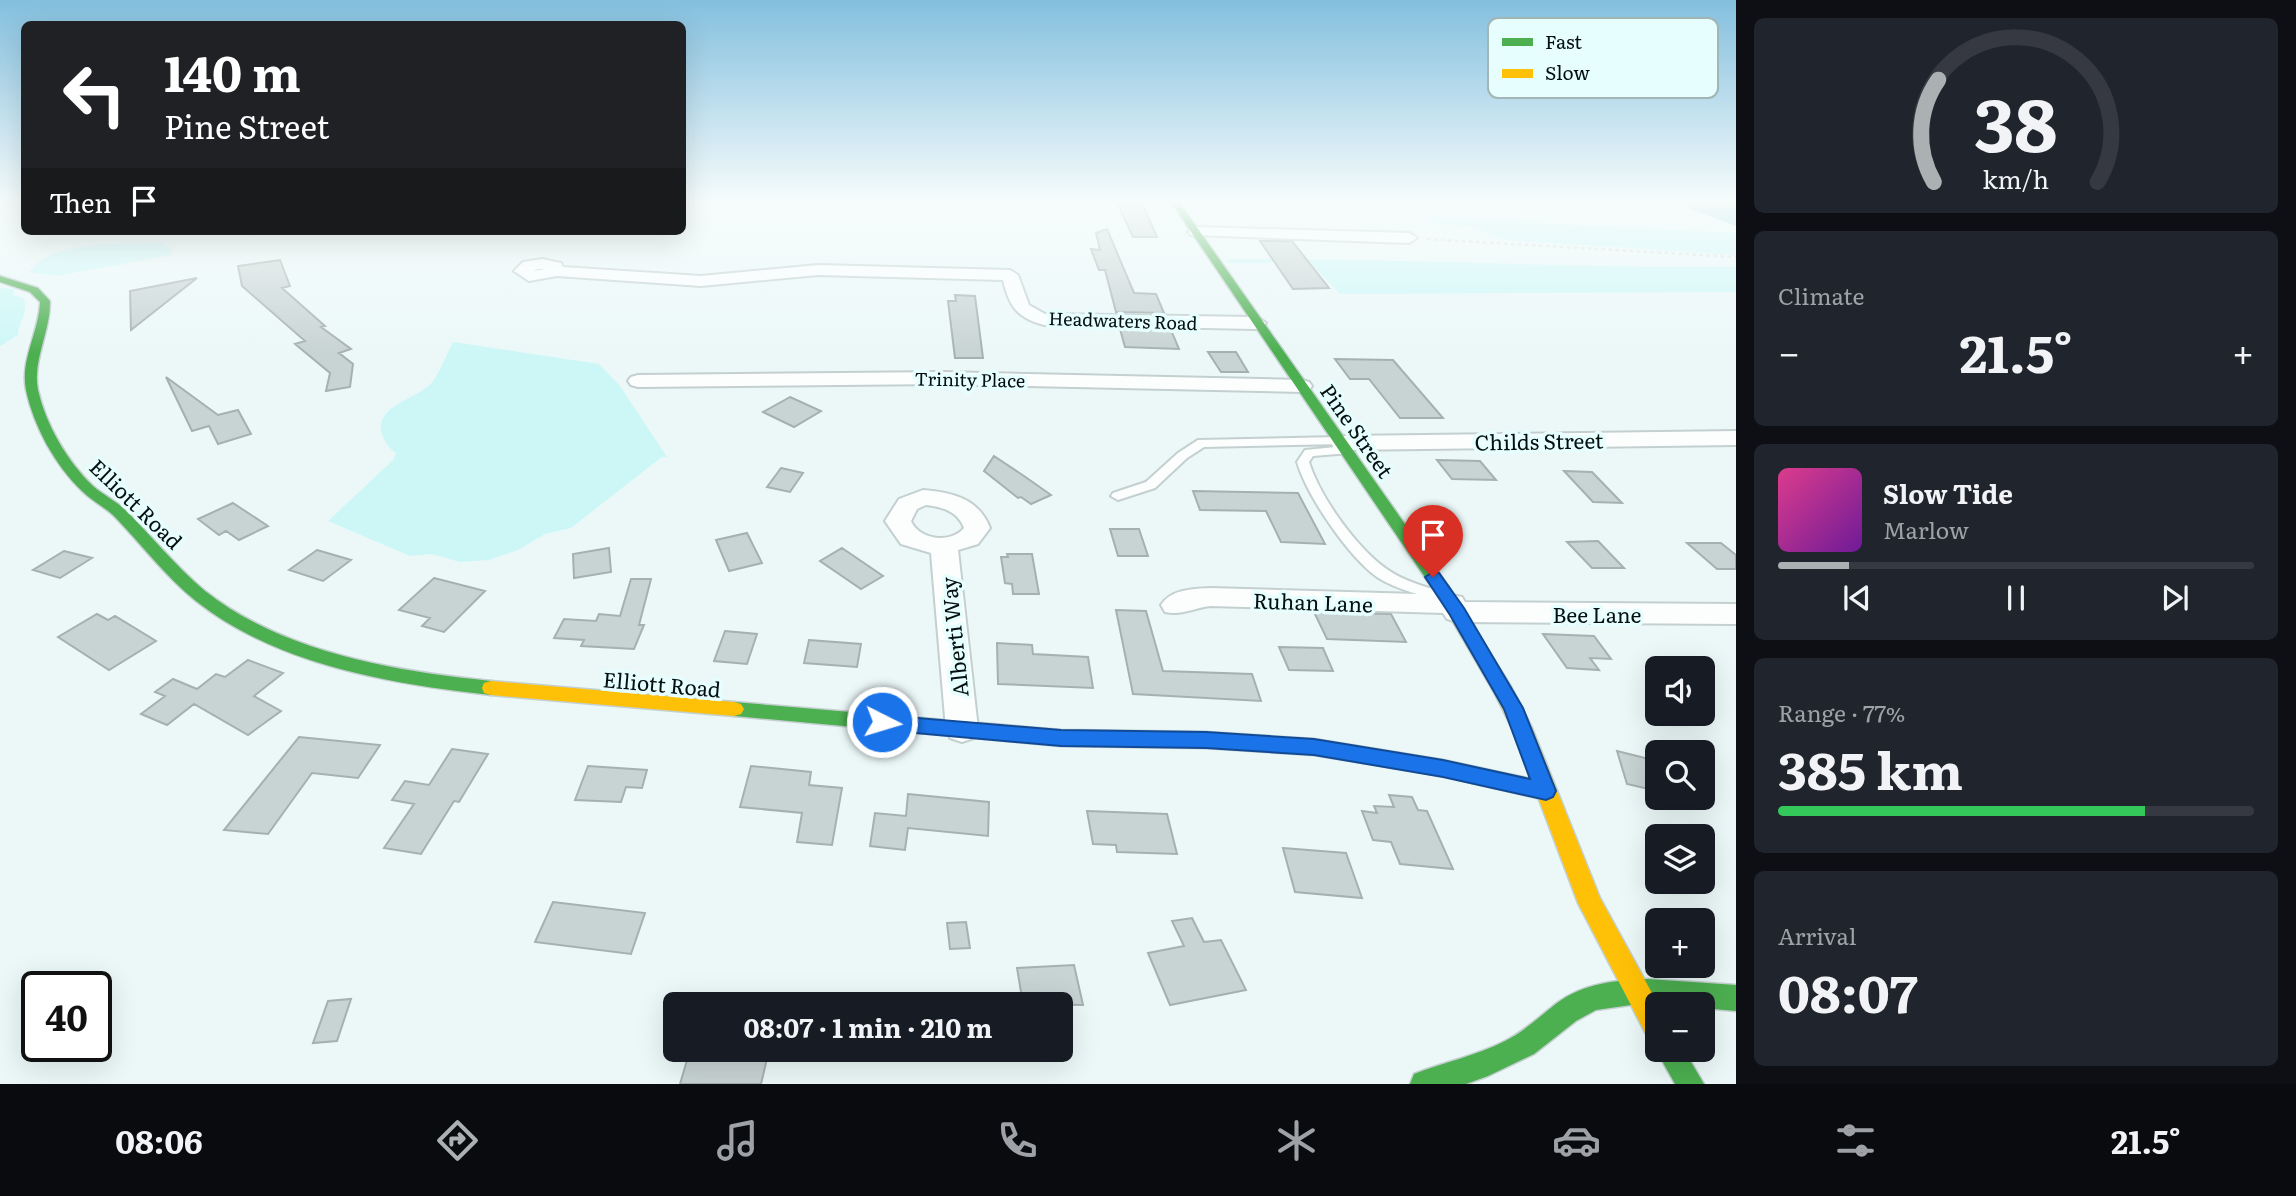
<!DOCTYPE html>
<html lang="en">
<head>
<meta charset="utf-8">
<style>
  body { margin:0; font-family:Literata,serif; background:#20242c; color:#f1f3f6; height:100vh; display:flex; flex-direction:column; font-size:26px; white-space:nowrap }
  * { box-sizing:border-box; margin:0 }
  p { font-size:23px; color:#9ea1a6 }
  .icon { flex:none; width:38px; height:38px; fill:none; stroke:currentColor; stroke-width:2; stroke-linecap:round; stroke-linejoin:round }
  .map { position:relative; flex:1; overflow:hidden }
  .panel { display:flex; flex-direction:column; gap:18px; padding:18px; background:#0d0f14; width:560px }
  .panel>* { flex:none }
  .banner { position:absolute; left:21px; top:21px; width:665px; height:214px; border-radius:10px; box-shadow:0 7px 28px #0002; background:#202124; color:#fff; overflow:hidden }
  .controls { position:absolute; left:1645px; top:656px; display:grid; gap:14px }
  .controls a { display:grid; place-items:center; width:70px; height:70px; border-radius:10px; background:#171b24; box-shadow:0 7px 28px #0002; font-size:35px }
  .speed { position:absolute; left:21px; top:971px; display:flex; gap:14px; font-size:35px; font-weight:700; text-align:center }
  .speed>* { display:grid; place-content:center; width:91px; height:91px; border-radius:50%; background:#171b24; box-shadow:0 7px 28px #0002; line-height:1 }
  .speed .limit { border:4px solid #111; border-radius:10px; background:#fff; color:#111 }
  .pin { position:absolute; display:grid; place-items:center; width:60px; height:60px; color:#fff; margin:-72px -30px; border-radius:50% 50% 50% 0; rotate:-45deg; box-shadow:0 0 7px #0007 }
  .pin .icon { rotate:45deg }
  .me { position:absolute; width:77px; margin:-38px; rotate:95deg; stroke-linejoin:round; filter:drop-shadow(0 0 5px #0008) }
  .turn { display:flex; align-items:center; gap:24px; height:147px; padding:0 28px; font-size:32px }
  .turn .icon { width:91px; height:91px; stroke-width:2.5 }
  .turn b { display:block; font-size:49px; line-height:60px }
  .then { display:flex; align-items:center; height:66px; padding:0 28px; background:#0003; gap:14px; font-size:26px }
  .big { font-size:52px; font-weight:700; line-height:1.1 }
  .panel .widget { flex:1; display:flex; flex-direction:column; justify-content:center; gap:10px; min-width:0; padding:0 24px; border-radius:10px; background:#20242c }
  .panel .dial { align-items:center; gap:0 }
  .dial svg { height:182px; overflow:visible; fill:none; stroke:#363941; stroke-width:7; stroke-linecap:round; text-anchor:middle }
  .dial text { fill:#f1f3f6; stroke:none }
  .song { display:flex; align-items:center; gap:21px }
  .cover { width:84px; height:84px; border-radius:10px; background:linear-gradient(135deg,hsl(330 70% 55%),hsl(280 70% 35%)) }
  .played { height:7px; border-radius:4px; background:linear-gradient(90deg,#abb1b3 15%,#363941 15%) }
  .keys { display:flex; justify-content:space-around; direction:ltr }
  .heat { display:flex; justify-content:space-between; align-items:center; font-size:38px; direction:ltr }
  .charge { height:10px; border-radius:5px; background:linear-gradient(90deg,#34c759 77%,#363941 0) }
  .trip { position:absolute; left:663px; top:992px; width:410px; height:70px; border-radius:10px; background:#171b24; box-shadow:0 7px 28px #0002; font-weight:700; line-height:70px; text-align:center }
  .tabs { display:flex; height:112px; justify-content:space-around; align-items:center; background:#090b0e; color:#9ea1a6 }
  .tabs .icon { width:49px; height:49px }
  .tabs .selected { color:#abb1b3 }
  .tabs b { font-size:32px; color:#f1f3f6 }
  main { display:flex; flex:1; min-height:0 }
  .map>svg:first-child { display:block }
  .green { fill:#cdf7f7 }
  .water { fill:#8bcfcf }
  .building { fill:#c8d3d3; stroke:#a6b0b0; stroke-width:2 }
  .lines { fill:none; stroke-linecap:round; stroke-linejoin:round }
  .lane-casing { stroke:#c4d0d0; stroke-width:4 }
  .street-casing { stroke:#c4d0d0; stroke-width:4 }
  .fast-casing { stroke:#c4d0d0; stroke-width:3 }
  .slow-casing { stroke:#c4d0d0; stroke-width:3 }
  .path { stroke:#d9dddd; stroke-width:2.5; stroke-dasharray:3.5 3.5; stroke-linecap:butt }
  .lane { fill:#fcfefe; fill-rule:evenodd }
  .street { fill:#fcfefe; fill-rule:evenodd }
  .fast { fill:#4caf50; fill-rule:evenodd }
  .slow { fill:#ffc107; fill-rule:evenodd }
  .route { fill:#1a73e8; stroke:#114b97; stroke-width:2 }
  .labels { text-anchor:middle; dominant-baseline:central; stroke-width:7; stroke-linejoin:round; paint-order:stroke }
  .far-street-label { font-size:18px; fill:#050f0f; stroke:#e6fefe }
  .street-label { font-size:21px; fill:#050f0f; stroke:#e6fefe }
  .key { fill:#e6fefe; stroke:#a2b6b6; stroke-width:2 }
  .key-label { font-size:19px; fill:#050f0f }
</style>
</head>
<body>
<main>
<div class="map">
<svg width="1736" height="1084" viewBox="0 0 1736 1084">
  <rect width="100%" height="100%" fill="#ecf8f8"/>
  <path class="green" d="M1430 217 1736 233V255L1504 240 1470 226 1437 224Z
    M159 242 173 249 171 255 57 276 30 272C47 241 126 243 159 242Z
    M1226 259C1396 258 1566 268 1736 267V292L1340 294 1310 263H1229Z
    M0 288 15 289 13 295 24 298C28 320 19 317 18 335L0 346Z
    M453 342 599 364 620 386 667 457H662L571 528 545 534 518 550 489 560 460 562 431 554 410 556 328 521 393 460 396 453C389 448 387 445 383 437 370 405 419 400 433 381 441 370 446 355 453 342Z"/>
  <path class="water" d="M1672 202H1736V226Z"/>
  <path class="building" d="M1117 203H1142L1157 237H1133Z
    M1107 229 1134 293 1156 294 1164 313 1116 312 1105 270H1099L1091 249 1100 250 1096 233Z
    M1260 241H1292L1329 288 1293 289Z
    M280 260 290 286 282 288 325 326 321 327 351 349 339 353 353 364 350 387 326 391 330 373 295 344 305 341 242 286 238 266Z
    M197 278 131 330 130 291Z
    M955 295 975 296 983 358H955L948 301H956Z
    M1120 329 1171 330 1179 349 1125 347Z
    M1208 352H1236L1248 372H1221Z
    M1335 359 1393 360 1443 418H1400L1369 379H1350Z
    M166 377 218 415 238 410 251 434 218 444 209 426 192 431Z
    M790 397 821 411 794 427 763 412Z
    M994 456 1024 476 1051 495 1031 504 1021 497 1018 498 984 471Z
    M1437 460 1480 461 1496 480 1452 479Z
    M781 468 803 473 790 492 767 487Z
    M1564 471 1592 472 1622 503 1593 502Z
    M1193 491 1298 493 1325 544 1281 542 1266 511 1200 510Z
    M233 503 268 526 239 540 226 531 219 535 198 519Z
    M1110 529H1139L1148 556H1118Z
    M747 533 762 563 729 571 716 540Z
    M1598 541 1624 568H1592L1567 542Z
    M1687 543H1721L1736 555V569H1717Z
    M609 548 611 572 574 578 573 554Z
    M842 548 883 576 861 589 820 561Z
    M317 550 351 560 323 581 289 570Z
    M64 551 92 558 60 578 33 570Z
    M1007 554H1032L1039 594H1013L1012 584 1005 583 1001 557H1008Z
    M434 578 485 591 444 632 422 626 430 618 399 610Z
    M631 579H651L639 625H644L634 649 581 646 584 640 554 638 564 619 596 621 599 614 620 616Z
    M1116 610 1146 611 1163 671 1252 674 1261 701 1133 694Z
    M1314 612 1391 614 1406 642 1327 639Z
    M97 614 108 620 115 616 156 641 109 670 58 637Z
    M725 631 757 634 747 664 714 661Z
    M1543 634 1594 636 1611 659 1590 658 1599 670 1567 668Z
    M809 640 861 644 857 667 804 663Z
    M997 643 1032 645 1033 654 1088 657 1093 688 998 684Z
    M1279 647 1323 648 1333 671 1289 670Z
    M248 660 283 673 254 696 281 711 248 735 194 704 167 725 141 714 165 696 155 692 173 679 197 689 216 674 225 677Z
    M299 737 380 745 358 778 312 773 268 834 224 830Z
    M452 749 488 754 459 802 454 801 421 854 384 848 414 804 392 800 405 781 429 785Z
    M1617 751 1657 761V791L1627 784Z
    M588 766 647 770 642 788 626 787 621 802 575 800Z
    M751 766 811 772 809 785 842 788 832 845 797 842 802 813 740 807Z
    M908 794 989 802 988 836 908 828 905 850 870 846 875 813 906 816Z
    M1389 795 1412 797 1418 810 1427 811 1453 869 1400 864 1391 842 1373 840 1362 811 1377 813 1374 806 1394 807Z
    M1087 811 1167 814 1177 854 1117 852 1116 845 1093 844Z
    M1283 848 1346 853 1362 898 1295 892Z
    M553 902 645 913 631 954 535 942Z
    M1192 918 1204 942 1221 940 1246 990 1170 1005 1148 953 1184 946 1172 921Z
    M966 922 970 948 950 949 947 923Z
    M1074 965 1083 1005 1023 1004 1017 968Z
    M351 999 337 1041 313 1043 328 1001Z
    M690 1050H769L761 1084H680Z"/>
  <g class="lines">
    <g class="lane-casing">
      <path id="lane" d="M1339 437 1343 438 1345 441 1343 444 1204 447 1187 458 1155 488 1118 500 1111 496 1113 493 1146 482 1178 453 1198 440Z
        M1346 446 1352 450 1350 453 1313 456 1309 462C1320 497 1357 549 1388 570 1404 581 1425 587 1443 592L1446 596 1443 600C1434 602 1426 597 1417 594 1404 590 1389 585 1377 577 1348 556 1307 496 1297 462L1305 450Z"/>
    </g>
    <g class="street-casing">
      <path id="street" d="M0 202H11L0 208Z
        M1196 227 1409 233 1417 238 1409 243 1191 235 1188 232Z
        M542 259 561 263 563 267 701 276 818 265 1010 270 1018 275 1029 305 1045 314 1257 317 1266 323 1257 329 1044 325C1017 318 1009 306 1003 280L818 275 701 286 557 276 529 281 514 271 523 262ZM538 269H546L533 271Z
        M943 372 1302 380 1309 382 1312 386 1309 390 1302 392 943 384 638 387 631 385 628 381 631 377 638 375Z
        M1736 431V445L1342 450 1334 448 1331 443 1334 438 1342 436Z
        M923 490C952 492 979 499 990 528L978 544 958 550 978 729 974 738 962 742 950 738 946 729 931 553 901 544 885 521 899 499ZM926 505C942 507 958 511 964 528 951 544 919 540 911 521L917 509Z
        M1210 588 1452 595 1462 597 1465 602 1736 604V624L1457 622 1447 619 1443 613 1210 606C1194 608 1180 616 1165 612L1161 605C1171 589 1193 589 1210 588Z"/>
    </g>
    <g class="fast-casing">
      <path id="fast" d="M1171 202H1179L1449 587 1451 591 1449 595H1437Z
        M0 276 38 288 50 301C51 331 32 360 38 390 46 425 67 461 93 486 102 494 114 500 123 508 151 535 175 566 205 591 284 653 394 671 491 681L498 683 500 688 498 693 491 695C391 684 277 665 196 601 166 577 142 545 115 517 105 507 92 501 82 491 55 465 34 427 26 390 20 360 39 332 40 302L30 292 0 282Z
        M734 702 1061 730 1206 732 1314 739 1443 760 1546 782 1553 785 1557 791 1553 797 1546 800 1443 776 1314 755 1206 748 1061 746 734 716 727 714 724 709 727 704Z
        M1648 979 1736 985V1011L1703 1008V1004L1631 1005 1596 1010 1576 1021 1534 1054 1488 1076 1466 1084H1410L1414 1074C1444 1062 1476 1056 1505 1041 1525 1031 1539 1017 1557 1003 1584 983 1616 980 1648 979Z
        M1657 1046V1050H1684L1704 1084H1675L1656 1050Z"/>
    </g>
    <g class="slow-casing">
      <path id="slow" d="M1443 585 1451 591 1510 685 1532 728 1600 898 1658 1004 1657 1042 1648 1038 1578 903 1512 728 1494 692 1435 591Z
        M491 681 734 702 741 704 744 709 741 714 734 716 491 695 484 693 482 688 484 683Z"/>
    </g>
    <path class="path" d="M1427 239 1736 257"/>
    <use href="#lane" class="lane"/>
    <use href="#street" class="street"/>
    <use href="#fast" class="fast"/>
    <use href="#slow" class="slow"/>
  </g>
  <linearGradient id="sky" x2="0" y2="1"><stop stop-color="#83bfde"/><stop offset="0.57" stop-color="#f6fcfc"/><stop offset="1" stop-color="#f6fcfc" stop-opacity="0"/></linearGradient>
  <rect width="1736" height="353" fill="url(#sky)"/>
  <path class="route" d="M1433 572 1439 573 1464 608 1523 708 1556 791 1553 797 1546 800 1443 777 1314 755 1206 748 1061 746 882 730 875 728 872 722 875 717 882 715 1061 730 1206 732 1314 739 1443 760 1530 779 1504 709 1450 615 1425 577Z"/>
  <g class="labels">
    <g class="far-street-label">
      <text transform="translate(1123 320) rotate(2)">Headwaters Road</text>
      <text transform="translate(970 379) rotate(1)">Trinity Place</text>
    </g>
    <g class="street-label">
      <text transform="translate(1358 430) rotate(55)">Pine Street</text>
      <text transform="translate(1539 440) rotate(-1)">Childs Street</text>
      <text transform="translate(137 503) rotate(44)">Elliott Road</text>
      <text transform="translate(1313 601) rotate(2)">Ruhan Lane</text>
      <text x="1597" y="613">Bee Lane</text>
      <text transform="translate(953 637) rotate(-96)">Alberti Way</text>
      <text transform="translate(662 683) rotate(5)">Elliott Road</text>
    </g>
  </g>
  <rect x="1488" y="18" width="230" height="80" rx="10" class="key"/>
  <rect x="1502" y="38" width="31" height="8" fill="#4caf50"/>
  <rect x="1502" y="69" width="31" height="9" fill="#ffc107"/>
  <g class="key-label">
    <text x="1545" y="49">Fast</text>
    <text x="1545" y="80">Slow</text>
  </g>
</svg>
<div class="controls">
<a><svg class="icon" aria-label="sound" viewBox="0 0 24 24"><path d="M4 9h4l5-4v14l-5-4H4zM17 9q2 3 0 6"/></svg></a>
<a><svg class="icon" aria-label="search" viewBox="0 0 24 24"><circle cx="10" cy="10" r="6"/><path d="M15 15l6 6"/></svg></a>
<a><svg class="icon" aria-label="layers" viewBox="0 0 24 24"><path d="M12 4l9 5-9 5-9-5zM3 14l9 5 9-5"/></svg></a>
<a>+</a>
<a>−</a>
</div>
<div class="speed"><div class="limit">40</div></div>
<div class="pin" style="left:1433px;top:577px;background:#d93025"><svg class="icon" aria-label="arrive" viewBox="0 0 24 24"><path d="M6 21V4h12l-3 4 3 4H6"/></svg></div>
<svg class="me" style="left:882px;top:722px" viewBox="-20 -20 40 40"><circle r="17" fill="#1a73e8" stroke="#fff" stroke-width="3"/><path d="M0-11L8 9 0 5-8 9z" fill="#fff"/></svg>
<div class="trip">08:07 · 1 min · 210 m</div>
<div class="banner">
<div class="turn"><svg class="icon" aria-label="left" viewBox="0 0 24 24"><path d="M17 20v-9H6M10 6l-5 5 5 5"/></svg><div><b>140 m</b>Pine Street</div></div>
<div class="then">Then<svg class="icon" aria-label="arrive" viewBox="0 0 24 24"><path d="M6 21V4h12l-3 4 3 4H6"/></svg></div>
</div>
</div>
<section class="panel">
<div class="widget dial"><svg viewBox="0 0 100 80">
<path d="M14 69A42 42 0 1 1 86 69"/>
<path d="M14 69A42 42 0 0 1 16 24" stroke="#abb1b3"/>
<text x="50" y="56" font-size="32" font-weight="700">38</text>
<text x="50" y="72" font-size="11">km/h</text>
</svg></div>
<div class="widget"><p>Climate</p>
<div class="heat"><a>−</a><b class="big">21.5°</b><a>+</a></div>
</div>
<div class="widget">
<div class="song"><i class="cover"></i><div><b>Slow Tide</b><p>Marlow</p></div></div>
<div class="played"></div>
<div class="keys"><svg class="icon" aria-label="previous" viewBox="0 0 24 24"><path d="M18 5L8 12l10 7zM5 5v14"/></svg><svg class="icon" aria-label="pause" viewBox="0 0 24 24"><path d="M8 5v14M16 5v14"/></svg><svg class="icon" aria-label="next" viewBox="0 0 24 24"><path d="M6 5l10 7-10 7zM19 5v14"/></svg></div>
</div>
<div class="widget"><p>Range · 77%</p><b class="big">385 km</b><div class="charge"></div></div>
<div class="widget"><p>Arrival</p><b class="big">08:07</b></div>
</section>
</main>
<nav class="tabs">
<b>08:06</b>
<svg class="icon selected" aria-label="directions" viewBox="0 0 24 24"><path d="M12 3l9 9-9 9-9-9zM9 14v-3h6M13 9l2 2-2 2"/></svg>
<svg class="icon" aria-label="music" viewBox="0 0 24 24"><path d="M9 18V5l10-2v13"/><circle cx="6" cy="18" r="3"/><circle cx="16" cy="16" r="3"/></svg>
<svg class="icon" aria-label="phone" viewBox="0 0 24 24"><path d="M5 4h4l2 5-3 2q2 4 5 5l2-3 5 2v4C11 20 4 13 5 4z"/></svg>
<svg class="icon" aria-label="climate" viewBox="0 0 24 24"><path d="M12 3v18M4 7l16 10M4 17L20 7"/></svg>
<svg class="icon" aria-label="car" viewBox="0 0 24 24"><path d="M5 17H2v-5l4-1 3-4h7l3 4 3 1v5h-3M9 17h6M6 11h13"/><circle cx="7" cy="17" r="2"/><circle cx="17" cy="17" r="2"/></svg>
<svg class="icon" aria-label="filters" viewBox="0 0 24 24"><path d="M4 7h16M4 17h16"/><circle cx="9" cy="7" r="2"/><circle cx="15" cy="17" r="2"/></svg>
<b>21.5°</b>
</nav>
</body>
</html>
